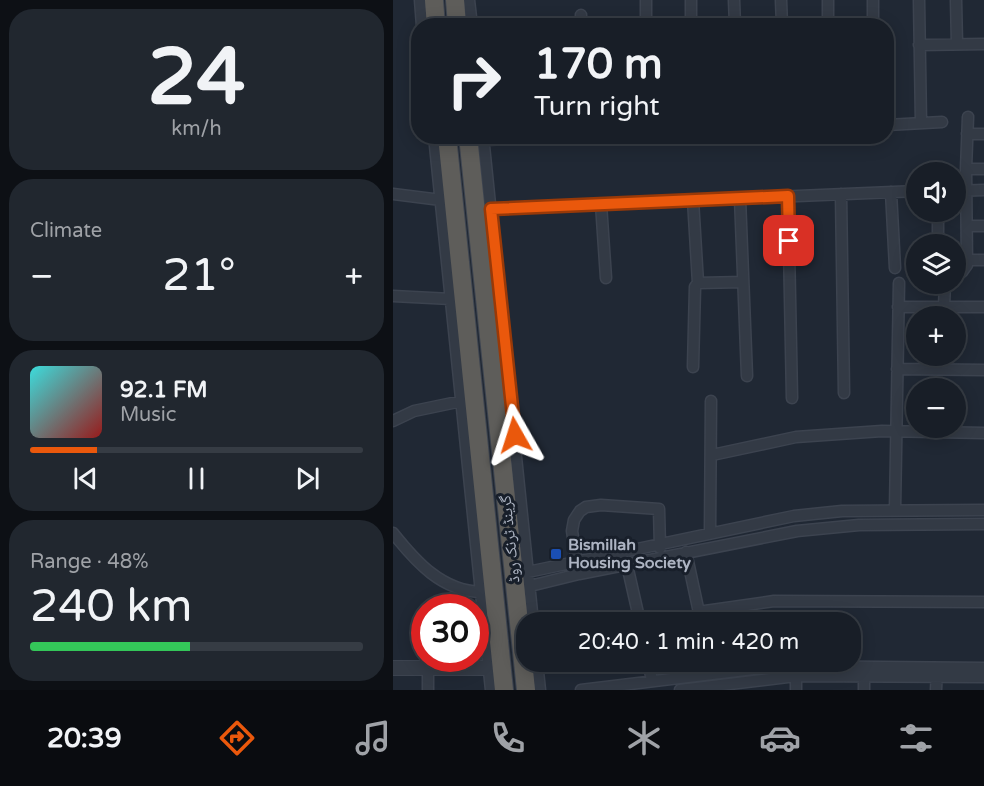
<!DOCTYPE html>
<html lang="en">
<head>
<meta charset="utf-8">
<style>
  body { margin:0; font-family:"Varela Round","Noto Naskh Arabic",sans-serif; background:#21272f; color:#f1f3f6; height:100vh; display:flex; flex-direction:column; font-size:22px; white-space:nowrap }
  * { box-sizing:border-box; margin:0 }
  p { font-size:20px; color:#9fa2a7 }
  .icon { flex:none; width:33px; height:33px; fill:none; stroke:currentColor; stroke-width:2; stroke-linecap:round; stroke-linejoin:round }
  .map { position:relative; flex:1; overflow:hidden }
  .side { display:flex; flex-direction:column; gap:9px; padding:9px; background:#0d1015; width:393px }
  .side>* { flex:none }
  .guide { position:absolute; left:18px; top:18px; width:483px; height:126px; border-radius:24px; box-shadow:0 3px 15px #0003,0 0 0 2px #363c44; background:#181e27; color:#f1f3f6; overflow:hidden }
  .buttons { position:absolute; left:513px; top:162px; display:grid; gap:12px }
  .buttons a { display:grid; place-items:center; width:60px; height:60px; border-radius:50%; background:#181e27; box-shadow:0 3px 15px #0003,0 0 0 2px #363c44; font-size:30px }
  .speed { position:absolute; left:18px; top:594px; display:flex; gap:12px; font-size:30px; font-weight:700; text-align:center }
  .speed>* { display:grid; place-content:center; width:78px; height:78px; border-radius:50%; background:#181e27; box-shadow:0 3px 15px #0003,0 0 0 2px #363c44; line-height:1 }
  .speed .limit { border:9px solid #d22; background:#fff; color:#111 }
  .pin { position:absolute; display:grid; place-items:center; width:51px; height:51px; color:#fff; margin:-26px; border-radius:12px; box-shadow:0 3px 9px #0006 }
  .me { position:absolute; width:66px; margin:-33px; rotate:354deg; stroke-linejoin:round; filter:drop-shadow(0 0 4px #0008) }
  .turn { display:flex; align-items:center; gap:21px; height:126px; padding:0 24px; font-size:27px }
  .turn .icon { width:78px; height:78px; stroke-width:2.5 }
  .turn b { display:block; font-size:42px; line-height:51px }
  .big { font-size:45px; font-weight:600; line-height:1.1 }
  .side .tile { flex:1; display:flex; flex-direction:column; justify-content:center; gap:9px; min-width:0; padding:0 21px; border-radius:24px; background:#21272f }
  .side .dial { align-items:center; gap:0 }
  .dial b { font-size:78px; line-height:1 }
  .song { display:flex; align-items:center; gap:18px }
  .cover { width:72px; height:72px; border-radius:9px; background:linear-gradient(135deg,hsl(180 70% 55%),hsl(0 70% 35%)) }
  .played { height:6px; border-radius:3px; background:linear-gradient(90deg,#ea580c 20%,#363c44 20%) }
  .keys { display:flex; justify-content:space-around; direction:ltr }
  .heat { display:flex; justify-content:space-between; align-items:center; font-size:33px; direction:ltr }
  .charge { height:9px; border-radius:4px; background:linear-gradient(90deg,#34c759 48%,#363c44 0) }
  .trip { position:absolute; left:123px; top:612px; width:345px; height:60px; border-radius:24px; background:#181e27; box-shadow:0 3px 15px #0003,0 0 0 2px #363c44; font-weight:600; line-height:60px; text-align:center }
  .tabs { display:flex; height:96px; justify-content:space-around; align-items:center; background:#0a0c10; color:#9fa2a7 }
  .tabs .icon { width:42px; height:42px }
  .tabs .selected { color:#ea580c }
  .tabs b { font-size:27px; color:#f1f3f6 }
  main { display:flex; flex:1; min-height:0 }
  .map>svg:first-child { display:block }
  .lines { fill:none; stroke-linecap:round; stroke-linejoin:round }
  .minor-casing { stroke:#3c434f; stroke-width:13 }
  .tertiary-casing { stroke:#3c434f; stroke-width:16 }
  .trunk-casing { stroke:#3d4450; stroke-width:20 }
  .minor { stroke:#333a45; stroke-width:10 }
  .tertiary { stroke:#333a45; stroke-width:14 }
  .trunk { stroke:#5e5d5a; stroke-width:18 }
  .route-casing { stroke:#983908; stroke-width:15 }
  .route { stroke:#ea580c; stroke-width:10 }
  .transit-dot { fill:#1a4fb4; stroke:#181f2a; stroke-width:2 }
  .labels { text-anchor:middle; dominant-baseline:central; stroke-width:6; stroke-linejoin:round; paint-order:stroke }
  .street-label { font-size:16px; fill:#adb4c2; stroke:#181f2a }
  .poi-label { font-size:16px; font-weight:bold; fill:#adb4c2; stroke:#181f2a; text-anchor:start }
</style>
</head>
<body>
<main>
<section class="side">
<div class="tile dial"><b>24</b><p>km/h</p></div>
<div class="tile"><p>Climate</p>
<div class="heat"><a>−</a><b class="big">21°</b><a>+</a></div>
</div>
<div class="tile">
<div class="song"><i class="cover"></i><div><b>92.1 FM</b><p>Music</p></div></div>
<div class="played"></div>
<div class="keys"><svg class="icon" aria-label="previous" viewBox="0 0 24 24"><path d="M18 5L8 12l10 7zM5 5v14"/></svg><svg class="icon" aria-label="pause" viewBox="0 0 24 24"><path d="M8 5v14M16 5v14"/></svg><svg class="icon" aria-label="next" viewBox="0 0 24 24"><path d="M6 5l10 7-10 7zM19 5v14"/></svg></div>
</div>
<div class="tile"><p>Range · 48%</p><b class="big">240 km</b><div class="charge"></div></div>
</section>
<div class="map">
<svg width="591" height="690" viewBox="0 0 591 690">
  <rect width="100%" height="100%" fill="#202834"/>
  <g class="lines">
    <g class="minor-casing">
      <path id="minor" d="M27 0 29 26
        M76 0 79 26
        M253 0V26
        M298 0V26
        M341 0 342 26
        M388 0 389 26
        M435 0V26
        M480 0V26
        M526 0 528 123
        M563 0 564 44
        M188 26V15
        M526 45 591 44
        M494 125 549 122
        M574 134H591
        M41 136 98 690
        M90 136 140 622
        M91 140 191 136
        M573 169H591
        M562 191 591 190
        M498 192 502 268
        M0 194 48 200
        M448 194 451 393
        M395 196 399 398
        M347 198 354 376
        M208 204 213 278
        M98 209 524 191
        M545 212V244
        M574 226H591
        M574 260H591
        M562 272H569L574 265 573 169 575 117
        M305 283 350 282
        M0 296 58 299
        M551 306 552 284
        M505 307H591
        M300 367 302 287 305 283 300 200
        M504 369 591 370
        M0 421 21 411 69 401
        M319 455 403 437 489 431 591 433
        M502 509 506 283
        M0 533C23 562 49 591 88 592
        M317 533 318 401
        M293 552 308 622
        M234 565 247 622
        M185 568 179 531 181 520 187 511 193 507 208 505 266 509 267 548
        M130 573 401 516 449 511 591 510
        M137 586 186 574 404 531 466 525 591 524
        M305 612 381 601 591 602
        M144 662 147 690
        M255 662 259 680
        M35 669V690
        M188 690 385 666 591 668
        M287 690 403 676 591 677
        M403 690V672
        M471 690V676
        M543 690 544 669"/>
    </g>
    <g class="tertiary-casing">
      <path id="tertiary" d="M0 668H96"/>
    </g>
    <g class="trunk-casing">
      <path id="trunk" d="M41 0 43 26
        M62 0 64 26
        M54 136 111 690
        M75 136 133 690"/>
    </g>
    <use href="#minor" class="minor"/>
    <use href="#tertiary" class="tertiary"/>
    <use href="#trunk" class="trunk"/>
  </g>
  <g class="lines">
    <g class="route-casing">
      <path id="route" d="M122 435 98 209 395 196 396 241"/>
    </g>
    <use href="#route" class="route"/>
  </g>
  <rect class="transit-dot" x="157" y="548" width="12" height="12" rx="3"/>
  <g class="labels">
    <g class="street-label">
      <text transform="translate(117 539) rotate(-96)">گرینڈ ٹرنک روڈ</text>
    </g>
    <g class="poi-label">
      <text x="175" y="545">Bismillah<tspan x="175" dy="18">Housing Society</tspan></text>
    </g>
  </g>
</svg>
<div class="buttons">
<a><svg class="icon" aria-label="sound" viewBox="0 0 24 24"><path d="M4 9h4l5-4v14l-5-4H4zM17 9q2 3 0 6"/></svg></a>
<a><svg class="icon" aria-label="layers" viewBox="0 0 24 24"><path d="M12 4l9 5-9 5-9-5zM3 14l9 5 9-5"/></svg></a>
<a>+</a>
<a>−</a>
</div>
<div class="speed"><div class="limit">30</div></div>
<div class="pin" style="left:396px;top:241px;background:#d93025"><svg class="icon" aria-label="arrive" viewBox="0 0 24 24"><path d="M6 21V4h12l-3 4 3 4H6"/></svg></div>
<svg class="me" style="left:122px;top:435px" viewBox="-20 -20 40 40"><path d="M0-17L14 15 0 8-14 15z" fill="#ea580c" stroke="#fff" stroke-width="4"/></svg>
<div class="trip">20:40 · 1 min · 420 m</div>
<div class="guide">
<div class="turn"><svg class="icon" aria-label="right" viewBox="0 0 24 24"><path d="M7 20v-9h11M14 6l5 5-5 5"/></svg><div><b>170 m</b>Turn right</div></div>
</div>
</div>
</main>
<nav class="tabs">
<b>20:39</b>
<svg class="icon selected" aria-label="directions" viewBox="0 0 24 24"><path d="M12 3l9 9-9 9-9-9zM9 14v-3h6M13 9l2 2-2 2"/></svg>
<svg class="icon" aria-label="music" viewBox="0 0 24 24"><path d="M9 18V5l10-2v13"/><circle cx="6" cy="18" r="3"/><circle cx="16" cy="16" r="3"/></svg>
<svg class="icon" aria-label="phone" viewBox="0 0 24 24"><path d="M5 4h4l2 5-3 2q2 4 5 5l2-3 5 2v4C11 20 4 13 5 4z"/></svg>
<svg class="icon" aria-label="climate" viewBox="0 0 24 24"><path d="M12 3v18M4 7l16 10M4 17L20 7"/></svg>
<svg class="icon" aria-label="car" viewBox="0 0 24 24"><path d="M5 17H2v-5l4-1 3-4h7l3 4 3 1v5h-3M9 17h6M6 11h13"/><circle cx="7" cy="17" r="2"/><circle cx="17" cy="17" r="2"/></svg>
<svg class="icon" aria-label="filters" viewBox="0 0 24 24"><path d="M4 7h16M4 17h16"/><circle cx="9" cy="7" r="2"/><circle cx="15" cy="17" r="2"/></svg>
</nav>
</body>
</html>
